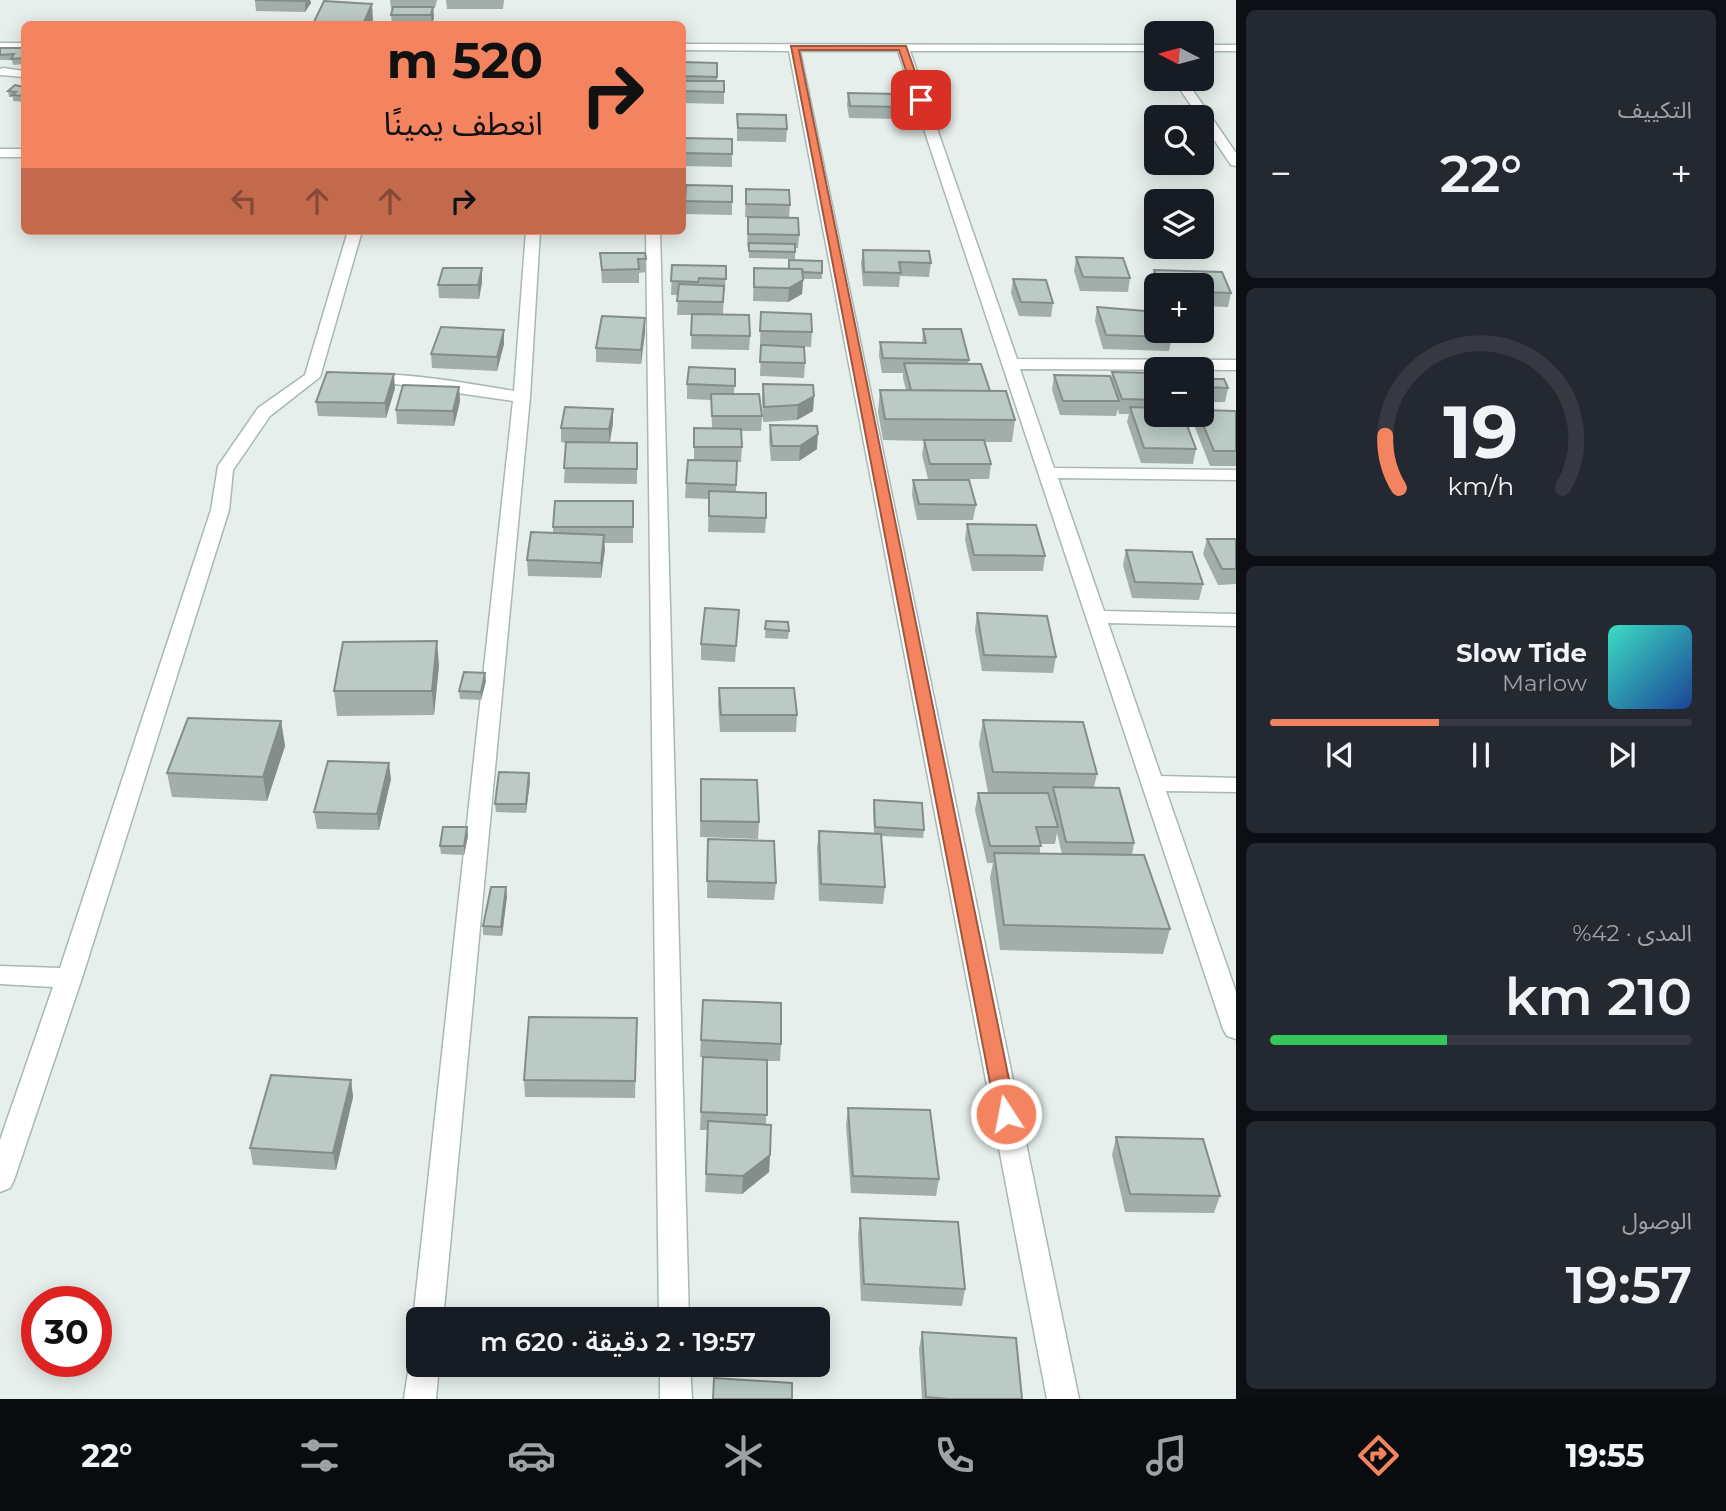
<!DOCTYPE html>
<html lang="ar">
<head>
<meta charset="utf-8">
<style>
  body { margin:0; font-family:Montserrat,"Noto Sans Arabic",sans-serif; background:#242831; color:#f1f3f6; direction:rtl; height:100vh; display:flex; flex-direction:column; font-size:26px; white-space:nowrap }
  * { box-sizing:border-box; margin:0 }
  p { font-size:23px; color:#9ea1a6 }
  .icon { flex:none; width:38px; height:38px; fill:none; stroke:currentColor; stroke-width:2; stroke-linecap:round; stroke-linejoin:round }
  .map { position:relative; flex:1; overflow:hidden; direction:ltr }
  .sheet { display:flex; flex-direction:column; gap:10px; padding:10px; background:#0d0f14; width:490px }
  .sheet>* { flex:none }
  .banner { position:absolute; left:21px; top:21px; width:665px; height:214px; border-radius:10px; box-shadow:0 4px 18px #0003; direction:rtl; background:#f4845f; color:#111; overflow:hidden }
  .needle { width:46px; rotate:276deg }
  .buttons { position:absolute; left:1144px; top:21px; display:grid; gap:14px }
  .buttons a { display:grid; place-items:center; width:70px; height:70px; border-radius:10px; background:#171b24; box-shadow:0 4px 18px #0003; font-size:35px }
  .speed { position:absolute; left:21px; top:1286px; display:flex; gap:14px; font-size:35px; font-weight:700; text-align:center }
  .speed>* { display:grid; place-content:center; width:91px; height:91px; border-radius:50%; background:#171b24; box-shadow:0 4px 18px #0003; line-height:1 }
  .speed .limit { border:10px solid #d22; background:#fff; color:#111 }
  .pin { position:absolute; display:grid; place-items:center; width:60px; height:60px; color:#fff; margin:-30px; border-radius:14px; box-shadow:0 4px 10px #0006 }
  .me { position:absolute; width:77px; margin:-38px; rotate:349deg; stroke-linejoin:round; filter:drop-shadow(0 0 5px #0008) }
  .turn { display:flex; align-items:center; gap:24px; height:147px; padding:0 28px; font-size:32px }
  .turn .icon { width:91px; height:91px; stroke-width:2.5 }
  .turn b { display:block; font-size:49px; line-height:60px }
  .lanes { display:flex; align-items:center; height:66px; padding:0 28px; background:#0003; justify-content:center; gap:35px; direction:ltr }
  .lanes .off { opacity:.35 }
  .big { font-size:52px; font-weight:600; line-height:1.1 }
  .sheet .widget { flex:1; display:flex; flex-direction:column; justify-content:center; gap:10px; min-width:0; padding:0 24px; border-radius:10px; background:#242831 }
  .sheet .dial { align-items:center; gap:0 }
  .dial svg { height:182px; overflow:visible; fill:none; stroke:#363941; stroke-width:7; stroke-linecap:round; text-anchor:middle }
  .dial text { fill:#f1f3f6; stroke:none }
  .song { display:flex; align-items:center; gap:21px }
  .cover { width:84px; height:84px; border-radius:10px; background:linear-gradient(135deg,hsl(170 70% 55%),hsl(220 70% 35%)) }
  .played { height:7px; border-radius:4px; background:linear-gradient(90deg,#f4845f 40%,#363941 40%) }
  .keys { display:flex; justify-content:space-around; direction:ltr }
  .heat { display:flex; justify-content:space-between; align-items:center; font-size:38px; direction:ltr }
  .charge { height:10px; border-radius:5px; background:linear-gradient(90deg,#34c759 42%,#363941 0) }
  .trip { position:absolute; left:406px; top:1307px; width:424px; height:70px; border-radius:10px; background:#171b24; box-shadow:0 4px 18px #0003; font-weight:600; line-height:70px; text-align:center; direction:rtl }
  .tabs { display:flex; height:112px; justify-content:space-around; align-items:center; background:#090b0e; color:#9ea1a6 }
  .tabs .icon { width:49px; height:49px }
  .tabs .selected { color:#f4845f }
  .tabs b { font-size:32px; color:#f1f3f6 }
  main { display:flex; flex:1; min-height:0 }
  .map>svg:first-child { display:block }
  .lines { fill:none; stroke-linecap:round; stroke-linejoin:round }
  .street-casing { stroke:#a8b8b2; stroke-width:3 }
  .street { fill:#fff; fill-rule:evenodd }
  .wall { fill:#a1aea9; fill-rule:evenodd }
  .shaded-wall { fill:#838d89 }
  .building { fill:#bbcac4; stroke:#838d89; stroke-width:2 }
  .route { fill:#f4845f; stroke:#9f563e; stroke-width:2 }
</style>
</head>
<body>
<main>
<section class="sheet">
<div class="widget"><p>التكييف</p>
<div class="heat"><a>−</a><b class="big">22°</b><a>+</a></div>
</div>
<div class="widget dial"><svg viewBox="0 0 100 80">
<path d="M14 69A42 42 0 1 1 86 69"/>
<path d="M14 69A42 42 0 0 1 8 46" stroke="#f4845f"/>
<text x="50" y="56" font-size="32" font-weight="700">19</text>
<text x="50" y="72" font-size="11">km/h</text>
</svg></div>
<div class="widget">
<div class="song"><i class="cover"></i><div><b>Slow Tide</b><p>Marlow</p></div></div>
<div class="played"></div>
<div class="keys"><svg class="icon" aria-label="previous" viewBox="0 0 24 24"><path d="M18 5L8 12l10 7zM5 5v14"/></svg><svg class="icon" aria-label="pause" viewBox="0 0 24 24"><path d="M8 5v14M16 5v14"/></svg><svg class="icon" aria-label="next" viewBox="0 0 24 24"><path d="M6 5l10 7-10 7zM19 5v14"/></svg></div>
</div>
<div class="widget"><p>المدى · 42%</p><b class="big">210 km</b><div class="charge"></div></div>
<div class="widget"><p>الوصول</p><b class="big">19:57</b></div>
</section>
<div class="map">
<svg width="1236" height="1399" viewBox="0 0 1236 1399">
  <rect width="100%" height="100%" fill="#e6efeb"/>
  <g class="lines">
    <g class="street-casing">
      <path id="street" d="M0 43H24V49H0Z
        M682 44 1157 45V51H910L1017 359 1236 360V370L1020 369 1054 468 1236 470V480L1058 478 1104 611 1236 614V626L1108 623 1161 776 1236 778V792L1166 791 1236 992V1039L1227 1036 1223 1029 898 51H800L1079 1399H1047L789 51 682 50Z
        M1202 45H1236V51H1202Z
        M4 68 24 71V77L0 75V69Z
        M1173 79H1185L1236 153V166L1231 165 1202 122V117H1199Z
        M0 149H24V157H0Z
        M348 231H362L320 377 270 416 233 470 229 510 82 978 14 1180 10 1188 0 1192V1140L53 987 0 984V966L60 968 211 510 218 466 258 408 305 375Z
        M526 231H540L530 397 443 1320H418V1330L413 1320 513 401 395 384H367L359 379C372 365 490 387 514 391Z
        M646 231H660L689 1320H659Z
        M418 1353V1365H439L436 1399H404L409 1365 413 1355Z
        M660 1365H690L692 1399H660Z"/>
    </g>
    <use href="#street" class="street"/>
  </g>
  <path class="wall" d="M255 0H310L311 3 305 12 256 11Z
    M390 0H437L435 8H433L434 18 432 24H392L391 15 393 9H391Z
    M446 0H504L503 9H447Z
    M0 48H24V64L13 65 12 60H0Z
    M682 62 717 63V81H724V104L682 103Z
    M24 87V102L13 101V97H9L8 91Z
    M848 93 901 107 900 119 849 118 847 105Z
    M737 114 787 129 786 142 737 141Z
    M682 138 732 139V167L682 166Z
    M686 185 732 202V215L685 214Z
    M746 189 790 205 789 218 745 217Z
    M748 217 799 235 798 248H795V259L749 258V247H747Z
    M863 250 931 263 929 277 900 276 899 287 863 286 861 263Z
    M600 253 646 259V272L639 273V283H602Z
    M1076 257 1130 278 1128 292 1080 291 1074 271Z
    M789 260 822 273V279H803L802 294 788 302 753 301 754 268 788 269Z
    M672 265 726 266 725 292H724L723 315 750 336 749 350 691 349 692 315H677L678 295H671Z
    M1154 270 1231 293 1228 307 1202 306V285H1157V299L1151 284Z
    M1013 279 1053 303 1051 317 1019 316 1011 293Z
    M482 282 479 299 439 298 438 285Z
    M1097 307 1172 337 1169 351 1103 349 1095 321Z
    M761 312 812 332 811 347 760 345Z
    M923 329 969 360 968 364 1015 420 1012 442H984L991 464 989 479H928L922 455 924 441 883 440 878 412 880 390H906L903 378V373H882L879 356 880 342 922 343Z
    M645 332 641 364 596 362V348Z
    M504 344 497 371 432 368 431 354Z
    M761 345 805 363 804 378 760 376Z
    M735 369 734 394 762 416 761 431H741L742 447 741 462H737L736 492 766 518 765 533 708 532 709 499 685 498 686 483 694 460V428L712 429 711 400 687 399V384Z
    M1112 372 1157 373V415L1196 449 1193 464 1141 463 1127 422 1129 414H1119L1118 409 1116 416 1060 415 1052 390 1054 375 1111 380Z
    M1202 379 1228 388 1225 402H1212L1210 410 1236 411V466H1210L1194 425 1196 415H1202Z
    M763 384 814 396 813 411 797 420 763 422 762 398Z
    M459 387 460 401 454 426 397 424 396 410Z
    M395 388 386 418 318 416 316 402Z
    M613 423 610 442 637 443V484L564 483 566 443 561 442V428Z
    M770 425 817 449 799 461H771L769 440Z
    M913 480 976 505 973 520H917L912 495Z
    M633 501V543H604L601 578 528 576 527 560 553 533V527Z
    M967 524 1045 556 1043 571H972L965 540Z
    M1207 539H1236V584L1218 585 1203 554Z
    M1126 550 1203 584 1199 600 1132 598 1123 565Z
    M739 610 735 662 701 660V644Z
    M977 613 1056 657 1053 673 982 671 975 630Z
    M766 621 789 631 788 639 765 638Z
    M439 665 434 715 337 716 334 691Z
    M486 681 481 700 460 699 459 691Z
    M719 688 797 715 796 732H720L718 704Z
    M983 720 1097 774 1094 787 1134 843 1132 855 1170 929 1163 954 1000 950 990 878 993 863H987L975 810 978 793H988L979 744ZM1057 833 1062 854 1040 853V844H1055Z
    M281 721 285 746 267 801 172 797 167 773Z
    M391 779 379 830 317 829 314 812Z
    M701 779 759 822 758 839 700 837Z
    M530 781 526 813 496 812 495 804Z
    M874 800 924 830 923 838 881 836 885 887 883 904 819 901 817 848 819 831 874 833 873 809Z
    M467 827 468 836 464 855 441 854 440 846Z
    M708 839 776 883 774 900 707 898Z
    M507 896 502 936 483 935V926Z
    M703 1000 781 1044 780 1061H767L766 1124 770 1155 769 1172 742 1194 705 1192 708 1130H700L703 1057H700Z
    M637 1018 635 1098 525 1097 524 1080Z
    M351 1080 353 1097 336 1170 253 1165 250 1148Z
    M848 1108 939 1179 936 1196 851 1193 846 1125Z
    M1116 1137 1220 1196 1214 1213 1125 1212 1112 1155Z
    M860 1218 965 1289 962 1306 861 1301 858 1235Z
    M922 1332 1022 1399H922L919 1349Z"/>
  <path class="shaded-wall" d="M305 0H310L311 3 305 12Z
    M372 4 373 20 371 24H363Z
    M433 7 434 18 432 24 431 15Z
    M482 268V282L479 299 478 285Z
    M803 280 802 294 788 302 789 288Z
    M645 318V332L641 364V350Z
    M504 330V344L497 371V357Z
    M394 374 395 388 386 418 385 403Z
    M459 387 460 401 454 426 453 411Z
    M814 396 813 411 797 420 798 405Z
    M613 409V423L609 444V429Z
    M818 434 817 449 799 461 800 446Z
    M604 535 605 550 601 578V563Z
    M437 641 439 665 434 715 432 691Z
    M485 673 486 681 481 700V692Z
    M281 721 285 746 267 801 263 777Z
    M389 763 391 779 379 830 377 814Z
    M529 773 530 781 526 813V804Z
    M467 827 468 836 464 855V846Z
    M506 887 507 896 502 936 501 927Z
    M351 1080 353 1097 336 1170 333 1153Z
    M770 1155 769 1172 742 1194 743 1176Z"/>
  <path class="building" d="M255 0H305L304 1Z
    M324 1 372 4 363 24H313Z
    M393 7H433L431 15H391Z
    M0 48H24V58L11 59 14 54 0 55Z
    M682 62 717 63V77L682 76Z
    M682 81H724V92L682 91Z
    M15 85 24 87V96L12 95 16 92 8 91Z
    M848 93 898 94 901 107 850 106Z
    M737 114 786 115 787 129 738 128Z
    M682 138 732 139V154L682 153Z
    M686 185 732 186V202L685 201Z
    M746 189 789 190 790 205 746 204Z
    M748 217 798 218 799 235 748 234Z
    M749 243 795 244V252L749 251Z
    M863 250 929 251 931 263 899 262 901 273 864 272Z
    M600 253H645L646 259H638L639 269 602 270Z
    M1076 257 1123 258 1130 278 1083 277Z
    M789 260 822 261V273L803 272 802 269H789Z
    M672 265 726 266V279L699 278 698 282 671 281Z
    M443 268H482L478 285H438Z
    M754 268 802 269 803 280 789 288 754 287Z
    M1154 270 1222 272 1231 293 1202 292V285H1159Z
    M1013 279 1046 280 1053 303 1021 302Z
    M679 284 724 286 723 302 677 301Z
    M1097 307 1157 312V331H1170L1172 337 1106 335Z
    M761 312 811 314 812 332 760 331Z
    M692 314 749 315 750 336 691 335Z
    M602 316 645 318 641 350 596 348Z
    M441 327 504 330 497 357 431 354Z
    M923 329H961L969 360 883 358 880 342 926 343Z
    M761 345 804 347 805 363 760 362Z
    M904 363 981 364 990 391 911 390Z
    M689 367 735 369V386L687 384Z
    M327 372 394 374 385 403 316 402Z
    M1112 372 1157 373V400L1122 399Z
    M1054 375 1110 376 1119 401H1063Z
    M1202 379H1224L1228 388 1207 387 1213 400H1202Z
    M763 384 813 385 814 396 798 405 764 407Z
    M403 385 459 387 453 411 396 410Z
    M880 390 1006 391 1015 420 885 419Z
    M711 394H759L762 416H712Z
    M565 407 613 409 609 429 561 428Z
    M1130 407 1157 408V415H1183L1196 449 1144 448Z
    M1202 410 1236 411V451H1214L1199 415H1202Z
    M770 425 817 426 818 434 800 446H772Z
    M694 428 741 429 742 447H694Z
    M924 440H984L991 464H930Z
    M566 442 637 443V469L564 468Z
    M688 460 737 461 736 485 686 483Z
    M913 480H969L976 505 919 504Z
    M709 491 766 493V518L709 516Z
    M555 501H633V527H553Z
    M967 524 1036 525 1045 556 974 555Z
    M531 532 604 535 601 563 527 560Z
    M1207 539H1236V569H1222Z
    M1126 550 1192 552 1203 584 1135 582Z
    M705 608 739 610 736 646 701 644Z
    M977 613 1047 616 1056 657 984 655Z
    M766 621 788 622 789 631 765 629Z
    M437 641 432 691H334L343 642Z
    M464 672 485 673 481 692 459 691Z
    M719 688H794L797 715H721Z
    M188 718 281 721 263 777 167 773Z
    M983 720 1083 722 1097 774 993 772Z
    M328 761 389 763 377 814 314 812Z
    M499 772 529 773 526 804H495Z
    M701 779 757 780 759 822 701 821Z
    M1053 787 1119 788 1134 843 1066 842Z
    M978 793H1048L1058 827H1036L1041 846H990Z
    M874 800 922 803 924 830 875 827Z
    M443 827H467L464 846H440Z
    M819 831 881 834 885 887 821 884Z
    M708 839 774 841 776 883 707 881Z
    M994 853 1144 855 1170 929 1004 925Z
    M491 887H506L501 927 483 926Z
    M703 1000 781 1003V1044L701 1040Z
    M529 1017 637 1018 635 1081 524 1080Z
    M703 1057 767 1060V1115L701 1112Z
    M271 1075 351 1080 333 1153 250 1148Z
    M848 1108 930 1110 939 1179 853 1176Z
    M708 1121 771 1125 770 1155 743 1176 706 1174Z
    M1116 1137 1203 1139 1220 1196 1130 1194Z
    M860 1218 958 1222 965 1289 864 1284Z
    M922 1332 1016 1338 1022 1399H949L926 1397Z
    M714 1378 792 1383V1399H713Z"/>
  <path class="route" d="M791 46H906L925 100 921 103 916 100 899 50H799L1016 1114 1013 1119 1006 1122 999 1119 996 1114Z"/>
</svg>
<div class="buttons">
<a><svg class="needle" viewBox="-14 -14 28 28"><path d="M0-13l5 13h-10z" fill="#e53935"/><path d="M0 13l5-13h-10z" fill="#9ea1a6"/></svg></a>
<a><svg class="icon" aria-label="search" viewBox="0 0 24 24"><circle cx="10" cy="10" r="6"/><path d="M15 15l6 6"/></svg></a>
<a><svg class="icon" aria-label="layers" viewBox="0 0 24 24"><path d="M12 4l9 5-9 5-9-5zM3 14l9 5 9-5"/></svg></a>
<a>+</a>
<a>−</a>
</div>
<div class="speed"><div class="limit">30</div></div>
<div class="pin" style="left:921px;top:100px;background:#d93025"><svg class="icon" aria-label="arrive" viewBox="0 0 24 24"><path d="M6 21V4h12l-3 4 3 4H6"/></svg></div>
<svg class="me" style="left:1006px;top:1114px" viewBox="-20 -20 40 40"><circle r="17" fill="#f4845f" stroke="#fff" stroke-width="3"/><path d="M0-11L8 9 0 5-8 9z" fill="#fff"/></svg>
<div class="trip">19:57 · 2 دقيقة · 620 m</div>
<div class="banner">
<div class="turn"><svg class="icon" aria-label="right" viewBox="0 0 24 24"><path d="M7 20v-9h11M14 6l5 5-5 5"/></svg><div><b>520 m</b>انعطف يمينًا</div></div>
<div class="lanes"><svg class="icon off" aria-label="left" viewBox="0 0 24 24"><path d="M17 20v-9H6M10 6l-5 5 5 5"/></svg><svg class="icon off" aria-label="ahead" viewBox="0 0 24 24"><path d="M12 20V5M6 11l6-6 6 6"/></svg><svg class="icon off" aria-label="ahead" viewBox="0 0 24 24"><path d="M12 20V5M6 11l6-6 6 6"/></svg><svg class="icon" aria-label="right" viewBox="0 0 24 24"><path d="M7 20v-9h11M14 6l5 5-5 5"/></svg></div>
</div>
</div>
</main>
<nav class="tabs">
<b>19:55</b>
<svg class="icon selected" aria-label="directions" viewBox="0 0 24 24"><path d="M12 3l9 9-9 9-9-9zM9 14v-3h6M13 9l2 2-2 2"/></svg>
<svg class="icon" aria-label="music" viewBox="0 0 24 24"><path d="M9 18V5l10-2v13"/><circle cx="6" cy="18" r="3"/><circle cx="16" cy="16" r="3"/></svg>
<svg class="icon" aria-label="phone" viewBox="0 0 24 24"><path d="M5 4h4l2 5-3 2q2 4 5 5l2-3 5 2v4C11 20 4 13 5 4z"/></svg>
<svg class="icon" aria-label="climate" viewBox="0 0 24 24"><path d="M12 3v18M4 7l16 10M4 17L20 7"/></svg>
<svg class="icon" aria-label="car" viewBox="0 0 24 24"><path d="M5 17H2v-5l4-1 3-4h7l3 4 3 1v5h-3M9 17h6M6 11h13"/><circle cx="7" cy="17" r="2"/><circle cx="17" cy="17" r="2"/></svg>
<svg class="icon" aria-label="filters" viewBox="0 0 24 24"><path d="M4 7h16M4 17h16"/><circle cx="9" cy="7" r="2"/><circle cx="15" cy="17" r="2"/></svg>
<b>22°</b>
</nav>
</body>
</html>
